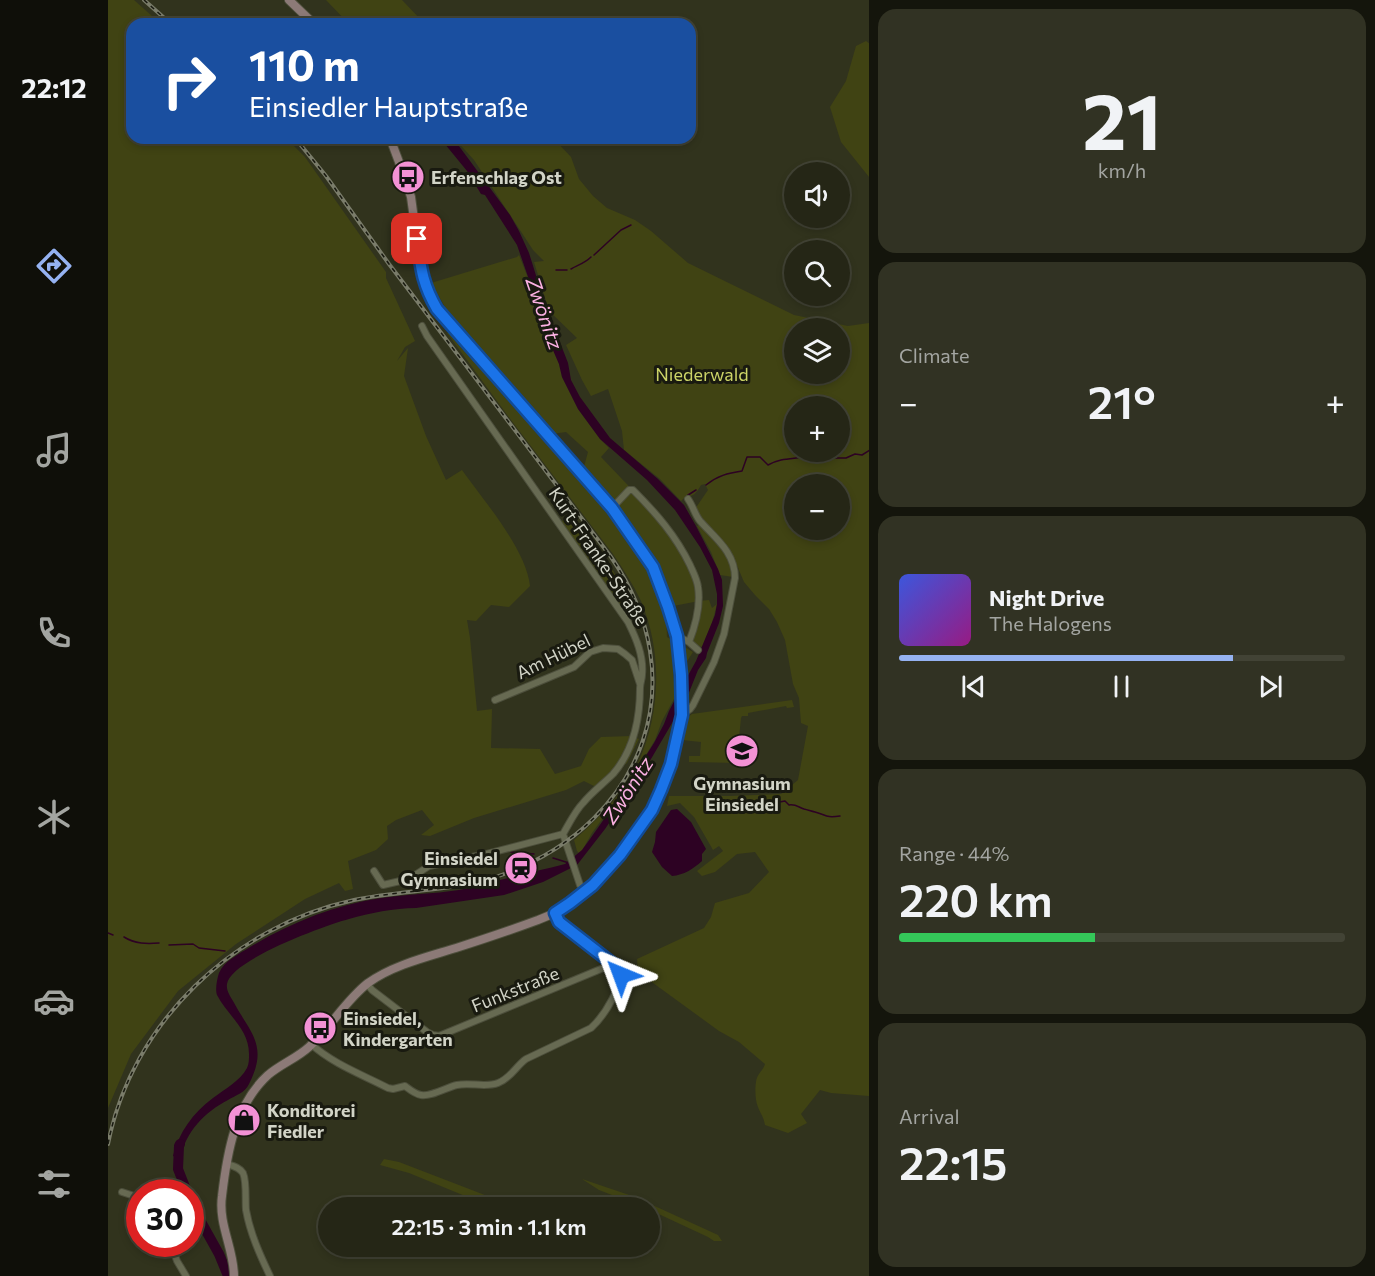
<!DOCTYPE html>
<html lang="en">
<head>
<meta charset="utf-8">
<style>
  body { margin:0; font-family:Commissioner,sans-serif; background:#313223; color:#f1f3f6; height:100vh; display:flex; flex-direction:column; font-size:22px; white-space:nowrap }
  * { box-sizing:border-box; margin:0 }
  p { font-size:20px; color:#a3a5a1 }
  .icon { flex:none; width:33px; height:33px; fill:none; stroke:currentColor; stroke-width:2; stroke-linecap:round; stroke-linejoin:round }
  .map { position:relative; flex:1; overflow:hidden }
  .sheet { display:flex; flex-direction:column; gap:9px; padding:9px; background:#14150c; width:506px }
  .sheet>* { flex:none }
  .hud { position:absolute; left:18px; top:18px; width:570px; height:126px; border-radius:18px; box-shadow:0 3px 9px #0003,0 0 0 2px #424335; background:#1a4fa0; color:#fff; overflow:hidden }
  .fabs { position:absolute; left:676px; top:162px; display:grid; gap:12px }
  .fabs a { display:grid; place-items:center; width:66px; height:66px; border-radius:50%; background:#252616; box-shadow:0 3px 9px #0003,0 0 0 2px #424335; font-size:30px }
  .speed { position:absolute; left:18px; top:1179px; display:flex; gap:12px; font-size:30px; font-weight:700; text-align:center }
  .speed>* { display:grid; place-content:center; width:78px; height:78px; border-radius:50%; background:#252616; box-shadow:0 3px 9px #0003,0 0 0 2px #424335; line-height:1 }
  .speed .limit { border:9px solid #d22; background:#fff; color:#111 }
  .pin { position:absolute; display:grid; place-items:center; width:51px; height:51px; color:#fff; margin:-26px; border-radius:12px; box-shadow:0 3px 9px #0006 }
  .me { position:absolute; width:66px; margin:-33px; rotate:316deg; stroke-linejoin:round; filter:drop-shadow(0 0 4px #0008) }
  .turn { display:flex; align-items:center; gap:21px; height:126px; padding:0 24px; font-size:27px }
  .turn .icon { width:78px; height:78px; stroke-width:2.5 }
  .turn b { display:block; font-size:42px; line-height:51px }
  .big { font-size:45px; font-weight:600; line-height:1.1 }
  .sheet .widget { flex:1; display:flex; flex-direction:column; justify-content:center; gap:9px; min-width:0; padding:0 21px; border-radius:18px; background:#313223 }
  .sheet .dial { align-items:center; gap:0 }
  .dial b { font-size:78px; line-height:1 }
  .song { display:flex; align-items:center; gap:18px }
  .cover { width:72px; height:72px; border-radius:9px; background:linear-gradient(135deg,hsl(230 70% 55%),hsl(310 70% 35%)) }
  .played { height:6px; border-radius:3px; background:linear-gradient(90deg,#95b2f1 75%,#424335 75%) }
  .keys { display:flex; justify-content:space-around; direction:ltr }
  .heat { display:flex; justify-content:space-between; align-items:center; font-size:33px; direction:ltr }
  .charge { height:9px; border-radius:4px; background:linear-gradient(90deg,#34c759 44%,#424335 0) }
  .trip { position:absolute; left:210px; top:1197px; width:342px; height:60px; border-radius:30px; background:#252616; box-shadow:0 3px 9px #0003,0 0 0 2px #424335; font-weight:600; line-height:60px; text-align:center }
  main { display:flex; flex:1; min-height:0 }
  .menu { display:flex; flex-direction:column; width:108px; justify-content:space-around; align-items:center; background:#0f0f09; color:#a3a5a1 }
  .menu .icon { width:42px; height:42px }
  .menu .selected { color:#95b2f1 }
  .menu b { font-size:27px; color:#f1f3f6 }
  .map>svg:first-child { display:block }
  .green { fill:#404313; fill-rule:evenodd }
  .water { fill:#2d0223 }
  .lines { fill:none; stroke-linecap:round; stroke-linejoin:round }
  .stream { stroke:#2d0223; stroke-width:1.5 }
  .river { stroke:#2d0223; stroke-width:10 }
  .street-casing { stroke:#4d4f3c; stroke-width:8 }
  .secondary-casing { stroke:#4d4f3c; stroke-width:10 }
  .street { stroke:#676a52; stroke-width:6 }
  .secondary { stroke:#8c7a77; stroke-width:8 }
  .rail-casing { stroke:#7a7c6a; stroke-width:4 }
  .rail { stroke:#191a10; stroke-width:1.5; stroke-dasharray:4.5; stroke-linecap:butt }
  .route-casing { stroke:#114b97; stroke-width:15 }
  .route { stroke:#1a73e8; stroke-width:10 }
  .labels { text-anchor:middle; dominant-baseline:central; stroke-width:6; stroke-linejoin:round; paint-order:stroke }
  .poi-label { font-size:18px; font-weight:bold; fill:#d2d4c7; stroke:#191a10; text-anchor:start }
  .park-label { font-size:18px; fill:#ccd467; stroke:#191a10 }
  .street-label { font-size:18px; fill:#d2d4c7; stroke:#191a10 }
  .water-label { font-size:20px; font-style:italic; fill:#fcb1e3; stroke:#191a10 }
</style>
</head>
<body>
<main>
<nav class="menu">
<b>22:12</b>
<svg class="icon selected" aria-label="directions" viewBox="0 0 24 24"><path d="M12 3l9 9-9 9-9-9zM9 14v-3h6M13 9l2 2-2 2"/></svg>
<svg class="icon" aria-label="music" viewBox="0 0 24 24"><path d="M9 18V5l10-2v13"/><circle cx="6" cy="18" r="3"/><circle cx="16" cy="16" r="3"/></svg>
<svg class="icon" aria-label="phone" viewBox="0 0 24 24"><path d="M5 4h4l2 5-3 2q2 4 5 5l2-3 5 2v4C11 20 4 13 5 4z"/></svg>
<svg class="icon" aria-label="climate" viewBox="0 0 24 24"><path d="M12 3v18M4 7l16 10M4 17L20 7"/></svg>
<svg class="icon" aria-label="car" viewBox="0 0 24 24"><path d="M5 17H2v-5l4-1 3-4h7l3 4 3 1v5h-3M9 17h6M6 11h13"/><circle cx="7" cy="17" r="2"/><circle cx="17" cy="17" r="2"/></svg>
<svg class="icon" aria-label="filters" viewBox="0 0 24 24"><path d="M4 7h16M4 17h16"/><circle cx="9" cy="7" r="2"/><circle cx="15" cy="17" r="2"/></svg>
</nav>
<div class="map">
<svg width="762" height="1276" viewBox="0 0 762 1276">
  <rect width="100%" height="100%" fill="#31331d"/>
  <path class="green" d="M0 0H26L53 24H24V138H178L197 157 278 272V278L307 341 297 347 289 361 300 348 296 376 318 436 338 480 354 470C376 501 418 549 422 586L401 607 383 605 368 621 359 620 362 638 369 711 384 709 383 748 432 749 447 774 473 766 481 749 493 737 524 736 531 739 519 763 488 787 476 781 458 790 366 818 322 836 313 835 326 825 314 810 288 820 279 826 280 839 268 850 240 861 245 889 237 891 231 883 197 899 128 944 70 991 23 1054 0 1108Z
    M218 0H294L317 24H241Z
    M758 41 762 44 761 177 733 142 722 107 738 81 748 46Z
    M346 138H445L463 157 471 179 485 196 499 208 527 220 543 231 580 263 686 315 740 326 761 323V1096L723 1093 712 1090 693 1114 699 1123 680 1133 657 1125C655 1115 653 1115 650 1107 647 1100 647 1088 648 1082 649 1074 655 1071 657 1064L631 1042 611 1031 530 972 529 959 596 928 603 917 607 903 641 893 661 872 647 852 629 854 607 872 594 876 589 871 615 851 611 846 605 850 586 817 572 803 559 806 561 796H621L673 794 690 780 700 726 693 723 691 698 685 684 677 640 669 622 661 609 647 595 636 582 625 556 619 548 592 517 587 509 600 490 597 484 593 485C589 492 586 497 577 497L573 501 552 479 516 450 514 431 500 389 483 396 474 380 458 345 469 338 441 311 426 262 436 261 425 250 366 160ZM687 328H732V374H687ZM687 406H732V452H687ZM687 484H732V530H687Z
    M411 255 425 291 426 299 432 320 451 364 454 377 470 409 492 439 501 448 493 457 556 523 587 576 591 601 601 600 604 608 609 604 604 623 594 647 581 642 591 601 560 607 545 567 474 474 480 452 458 432 437 435 502 512 543 569 558 615 559 637 585 652 578 663 565 668 567 697 554 721 547 740 522 781 484 833 472 854 469 851 466 840C489 820 515 794 528 767 553 716 555 653 533 601 525 584 515 569 505 554L403 420 339 333 346 332 348 326 323 283 409 257Z
    M464 513 502 565 521 600 512 606 453 522Z
    M593 524 621 557 625 577 612 575 603 552 589 526Z
    M684 700 686 707 679 708 678 706 640 713V716H634L633 718 631 738 629 739 630 763 581 762V756H592L593 742 574 740 577 719 584 714Z
    M276 1159 291 1162 382 1197 379 1205 301 1173 272 1165Z
    M474 1179 527 1197 610 1235 614 1241H606L600 1237 542 1210V1208L535 1207 491 1190Z"/>
  <path class="water" d="M332 138H345L402 215 411 231 421 253 436 301 460 363 463 380 472 397 502 438 550 479 576 505 588 526 610 569 614 580 615 606 611 623 599 653 598 658 590 670 580 695 560 730 533 776 497 829 469 865 435 882 396 895 308 908C286 908 262 913 241 919 218 925 122 960 119 984 118 990 122 996 125 1001 142 1033 161 1045 141 1084 137 1093 128 1095 120 1100 98 1111 76 1133 73 1158L65 1156C71 1132 85 1113 105 1098 117 1089 132 1081 139 1068 141 1064 141 1059 141 1054 141 1029 120 1016 109 995 107 990 109 979 111 973 116 961 131 954 142 947 182 923 226 905 273 898 299 894 325 894 351 890 369 887 386 881 404 877 421 872 439 869 457 864L474 850 482 839 513 795 546 743 556 724 561 711 572 690 588 661 607 615 609 604V594L604 570 592 547 567 510 539 480 492 439 470 409 454 377 451 364 432 320 426 299 425 291 409 245 377 195 373 194 359 171Z
    M569 809 583 822 598 849 594 854V861C585 869 576 875 564 876L554 867 544 852 547 842 548 832 563 810Z"/>
  <g class="lines">
    <path class="stream" d="M486 255 513 230 523 225
      M463 269C470 265 477 263 483 257
      M448 270H459
      M598 485C609 476 620 473 634 471L639 457H652L660 465C672 458 683 459 696 457L698 460 702 461 707 457 710 458 717 456 723 458H738L747 454 754 455 762 450
      M580 495 588 490
      M666 803 677 801 681 805C688 804 690 807 696 809 700 810 703 811 707 812 719 815 717 818 732 816
      M403 852 426 854
      M445 858 461 863
      M0 933 5 935
      M16 937C27 944 39 944 51 943
      M61 945 85 944 91 948 117 951"/>
    <path class="river" d="M72 1144 71 1146 70 1169 79 1192
      M82 1202 111 1254 120 1276"/>
    <g class="street-casing">
      <path id="street" d="M314 326 319 336 520 622C528 638 536 656 534 675 534 679 532 683 532 688 532 719 526 750 505 774 495 784 484 792 475 803 467 811 461 824 455 834L472 885 477 892
        M504 508 521 490H525C548 513 568 536 582 565 585 572 589 579 590 587 593 606 588 624 581 642
        M569 636 581 642 590 650
        M387 700 466 667 482 652 495 648 510 649 517 654 524 660 532 684
        M574 715 582 709 585 705 606 662 616 634 627 578C627 552 607 538 592 521 587 515 585 506 580 499
        M266 871 275 885 301 879 321 866 378 854 455 834
        M259 984 264 990 319 1032 325 1035 331 1036 505 964
        M203 1044C225 1064 255 1075 280 1088L285 1089 297 1086C301 1089 307 1094 313 1095 323 1097 339 1087 349 1085 363 1082 377 1088 390 1083 403 1078 408 1066 418 1059L483 1028C496 1016 517 985 510 966L505 964 451 922 447 913
        M119 1164C125 1166 131 1167 135 1173 139 1182 137 1200 138 1210 142 1233 152 1255 162 1276
        M14 1192 32 1198
        M63 1244 69 1261 78 1276"/>
    </g>
    <g class="secondary-casing">
      <path id="secondary" d="M181 0 206 24
        M126 1276C126 1249 110 1224 114 1196 119 1153 127 1105 160 1075 173 1064 189 1058 201 1047 223 1027 237 1001 260 983 285 965 319 957 348 948 376 939 403 930 430 920L447 913 460 905 485 885 512 855 544 810 563 764 573 722 574 689 569 636 560 607 545 567 504 508 329 309 323 299 314 278 303 197 297 178 282 138"/>
    </g>
    <use href="#street" class="street"/>
    <use href="#secondary" class="secondary"/>
    <g class="rail-casing">
      <path id="rail" d="M36 0 63 24
        M0 1144C24 1022 126 926 246 900 297 889 350 892 399 873 537 820 588 680 503 557L281 264 218 176 187 138"/>
    </g>
    <use href="#rail" class="rail"/>
  </g>
  <g class="lines">
    <g class="route-casing">
      <path id="route" d="M309 239C313 268 314 283 329 309L504 508 545 567 560 607 569 636 573 675 574 715 563 764 553 790 544 810 512 855 485 885 462 903 447 913 451 922 505 964 510 966 513 975"/>
    </g>
    <use href="#route" class="route"/>
  </g>
  <defs>
    <g id="bus-disc" transform="scale(1.725)"><circle r="9.5" fill="#f391d5" stroke="#191a10"/><path d="M-5-6H5V4H4V6H2V4H-2V6H-4V4H-5ZM-3.5-4V0h7V-4ZM-3.5 1.2v1.5H-2V1.2ZM2 1.2v1.5H3.5V1.2Z" fill="#111"/></g>
    <g id="school-disc" transform="scale(1.725)"><circle r="9.5" fill="#f391d5" stroke="#191a10"/><path d="M0-5L7-2L0 1L-7-2ZM-4 1L0 2.5L4 1V4Q0 6-4 4Z" fill="#111"/></g>
    <g id="station-disc" transform="scale(1.725)"><circle r="9.5" fill="#f391d5" stroke="#191a10"/><path d="M-3-6H3Q5-6 5-4V2Q5 4 3 4L4.5 6H3L1.5 4h-3L-3 6H-4.5L-3 4Q-5 4-5 2V-4Q-5-6-3-6ZM-3.5-4v3h7v-3ZM-3.5 1v1.5H-2V1ZM2 1v1.5H3.5V1Z" fill="#111"/></g>
    <g id="shop-disc" transform="scale(1.725)"><circle r="9.5" fill="#f391d5" stroke="#191a10"/><path d="M-5-2.5h2.3a2.7 3.5 0 0 1 5.4 0H5L5.5 6h-11ZM-1.5-2.5h3a1.5 2.3 0 0 0-3 0Z" fill="#111"/></g>
  </defs>
  <g fill-rule="evenodd">
    <use href="#bus-disc" x="300" y="177"/>
    <use href="#school-disc" x="634" y="751"/>
    <use href="#station-disc" x="413" y="868"/>
    <use href="#bus-disc" x="212" y="1028"/>
    <use href="#shop-disc" x="136" y="1120"/>
  </g>
  <g class="labels">
    <g class="poi-label">
      <text x="323" y="177">Erfenschlag Ost</text>
      <text x="634" y="783" text-anchor="middle">Gymnasium<tspan x="634" dy="21">Einsiedel</tspan></text>
      <text x="390" y="858" text-anchor="end">Einsiedel<tspan x="390" dy="21">Gymnasium</tspan></text>
      <text x="235" y="1018">Einsiedel,<tspan x="235" dy="21">Kindergarten</tspan></text>
      <text x="159" y="1110">Konditorei<tspan x="159" dy="21">Fiedler</tspan></text>
    </g>
    <g class="park-label">
      <text x="594" y="374">Niederwald</text>
    </g>
    <g class="street-label">
      <text transform="translate(491 556) rotate(56)">Kurt-Franke-Straße</text>
      <text transform="translate(445 656) rotate(-26)">Am Hübel</text>
      <text transform="translate(407 989) rotate(-22)">Funkstraße</text>
    </g>
    <g class="water-label">
      <text transform="translate(437 313) rotate(71)">Zwönitz</text>
      <text transform="translate(519 790) rotate(-57)">Zwönitz</text>
    </g>
  </g>
</svg>
<div class="fabs">
<a><svg class="icon" aria-label="sound" viewBox="0 0 24 24"><path d="M4 9h4l5-4v14l-5-4H4zM17 9q2 3 0 6"/></svg></a>
<a><svg class="icon" aria-label="search" viewBox="0 0 24 24"><circle cx="10" cy="10" r="6"/><path d="M15 15l6 6"/></svg></a>
<a><svg class="icon" aria-label="layers" viewBox="0 0 24 24"><path d="M12 4l9 5-9 5-9-5zM3 14l9 5 9-5"/></svg></a>
<a>+</a>
<a>−</a>
</div>
<div class="speed"><div class="limit">30</div></div>
<div class="pin" style="left:309px;top:239px;background:#d93025"><svg class="icon" aria-label="arrive" viewBox="0 0 24 24"><path d="M6 21V4h12l-3 4 3 4H6"/></svg></div>
<svg class="me" style="left:513px;top:975px" viewBox="-20 -20 40 40"><path d="M0-17L14 15 0 8-14 15z" fill="#1a73e8" stroke="#fff" stroke-width="4"/></svg>
<div class="trip">22:15 · 3 min · 1.1 km</div>
<div class="hud">
<div class="turn"><svg class="icon" aria-label="right" viewBox="0 0 24 24"><path d="M7 20v-9h11M14 6l5 5-5 5"/></svg><div><b>110 m</b>Einsiedler Hauptstraße</div></div>
</div>
</div>
<section class="sheet">
<div class="widget dial"><b>21</b><p>km/h</p></div>
<div class="widget"><p>Climate</p>
<div class="heat"><a>−</a><b class="big">21°</b><a>+</a></div>
</div>
<div class="widget">
<div class="song"><i class="cover"></i><div><b>Night Drive</b><p>The Halogens</p></div></div>
<div class="played"></div>
<div class="keys"><svg class="icon" aria-label="previous" viewBox="0 0 24 24"><path d="M18 5L8 12l10 7zM5 5v14"/></svg><svg class="icon" aria-label="pause" viewBox="0 0 24 24"><path d="M8 5v14M16 5v14"/></svg><svg class="icon" aria-label="next" viewBox="0 0 24 24"><path d="M6 5l10 7-10 7zM19 5v14"/></svg></div>
</div>
<div class="widget"><p>Range · 44%</p><b class="big">220 km</b><div class="charge"></div></div>
<div class="widget"><p>Arrival</p><b class="big">22:15</b></div>
</section>
</main>
</body>
</html>
